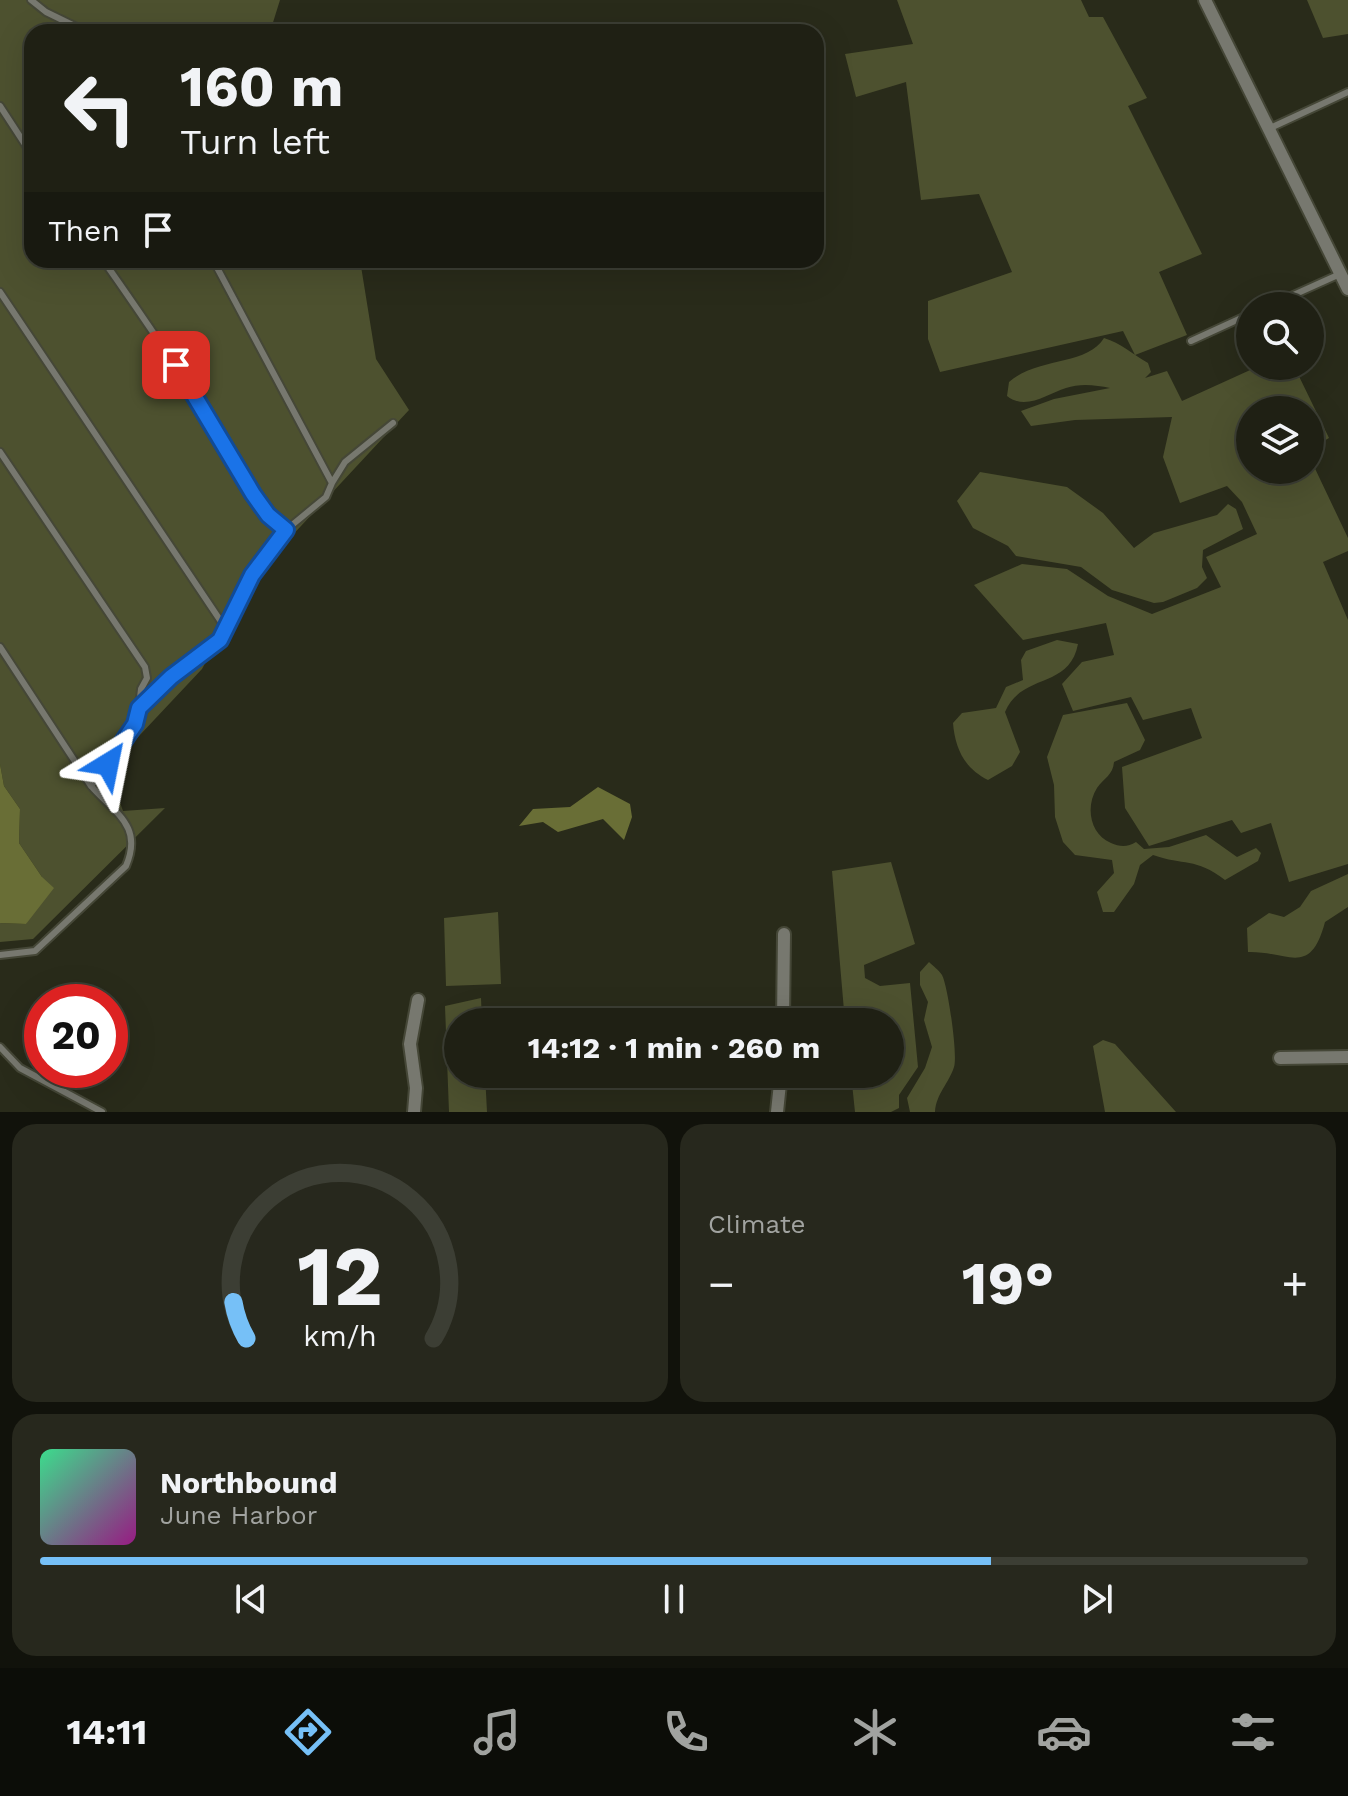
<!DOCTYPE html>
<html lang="en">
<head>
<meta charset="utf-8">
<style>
  body { margin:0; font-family:"Work Sans",sans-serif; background:#27281d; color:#f1f3f6; height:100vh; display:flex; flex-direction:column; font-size:30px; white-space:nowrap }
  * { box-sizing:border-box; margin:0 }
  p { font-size:26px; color:#a1a3a0 }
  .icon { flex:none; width:44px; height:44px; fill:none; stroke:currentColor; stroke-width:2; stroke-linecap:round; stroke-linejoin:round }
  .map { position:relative; height:1112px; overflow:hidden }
  .panel { display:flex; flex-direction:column; gap:12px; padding:12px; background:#11120b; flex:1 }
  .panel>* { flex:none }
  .top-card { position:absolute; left:24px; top:24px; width:800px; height:244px; border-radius:24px; box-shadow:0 8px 32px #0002,0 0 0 2px #3c3e34; background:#1f2014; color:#f1f3f6; overflow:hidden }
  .tools { position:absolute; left:1236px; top:292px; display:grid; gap:16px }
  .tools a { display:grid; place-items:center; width:88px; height:88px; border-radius:50%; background:#1f2014; box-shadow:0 8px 32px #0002,0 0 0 2px #3c3e34; font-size:40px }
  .speed { position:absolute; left:24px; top:984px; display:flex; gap:16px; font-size:40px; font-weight:700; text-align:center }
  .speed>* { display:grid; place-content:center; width:104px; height:104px; border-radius:50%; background:#1f2014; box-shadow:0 8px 32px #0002,0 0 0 2px #3c3e34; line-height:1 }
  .speed .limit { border:12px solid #d22; background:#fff; color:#111 }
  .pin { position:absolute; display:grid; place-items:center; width:68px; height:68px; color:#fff; margin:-34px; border-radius:16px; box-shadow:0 4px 12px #0006 }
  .me { position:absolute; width:88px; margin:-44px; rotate:35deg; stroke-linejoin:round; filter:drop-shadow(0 0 6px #0008) }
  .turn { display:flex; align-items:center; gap:28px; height:168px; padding:0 24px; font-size:36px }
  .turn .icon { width:104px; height:104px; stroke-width:2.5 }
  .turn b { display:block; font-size:56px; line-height:68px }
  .then { display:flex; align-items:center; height:76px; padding:0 24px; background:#0003; gap:16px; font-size:30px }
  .big { font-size:60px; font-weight:700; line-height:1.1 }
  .panel .card { flex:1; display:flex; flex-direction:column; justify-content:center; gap:12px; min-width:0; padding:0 28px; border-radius:24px; background:#27281d }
  .panel .dial { align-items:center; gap:0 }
  .dial svg { height:208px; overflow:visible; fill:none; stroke:#3c3e34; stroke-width:7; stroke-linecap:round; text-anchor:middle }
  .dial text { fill:#f1f3f6; stroke:none }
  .song { display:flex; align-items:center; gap:24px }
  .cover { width:96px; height:96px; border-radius:12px; background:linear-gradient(135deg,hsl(150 70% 55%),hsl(310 70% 35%)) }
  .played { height:8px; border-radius:4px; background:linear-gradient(90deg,#76c0f7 75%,#3c3e34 75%) }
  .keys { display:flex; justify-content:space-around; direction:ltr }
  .heat { display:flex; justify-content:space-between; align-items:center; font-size:44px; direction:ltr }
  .panel .tiles { flex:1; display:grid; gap:12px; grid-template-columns:1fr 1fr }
  .card:last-child { grid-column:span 2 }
  .trip { position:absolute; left:444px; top:1008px; width:460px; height:80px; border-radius:40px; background:#1f2014; box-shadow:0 8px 32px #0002,0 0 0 2px #3c3e34; font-weight:700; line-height:80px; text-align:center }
  .tabs { display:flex; height:128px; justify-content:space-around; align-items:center; background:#0c0d08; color:#a1a3a0 }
  .tabs .icon { width:56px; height:56px }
  .tabs .current { color:#76c0f7 }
  .tabs b { font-size:36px; color:#f1f3f6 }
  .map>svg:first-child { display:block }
  .green { fill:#4d512f }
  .water { fill:#696e36 }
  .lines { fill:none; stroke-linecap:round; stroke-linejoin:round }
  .service-casing { stroke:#454737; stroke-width:10 }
  .minor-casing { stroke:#454737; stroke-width:16 }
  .service { stroke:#77786f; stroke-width:6 }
  .minor { stroke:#77786f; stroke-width:12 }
  .route-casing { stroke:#114b97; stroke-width:20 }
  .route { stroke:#1a73e8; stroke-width:14 }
</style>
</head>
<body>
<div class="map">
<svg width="1348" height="1112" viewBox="0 0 1348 1112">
  <rect width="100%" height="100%" fill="#292b1a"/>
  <path class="green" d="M0 0H280L270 32H32V260H360L376 359 409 410 247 584 202 669 108 769 123 811 165 808 33 939 0 942V923L26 924 42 877 19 843 20 809 4 786 0 764Z
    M897 0H1081L1089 17H1103L1147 98 1128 106 1202 254 1159 272 1187 335 1135 355 1123 331 940 372 928 339V301L1012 272 979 194 921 200 906 82 856 97 845 54 913 44Z
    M1307 0H1348V34L1323 38Z
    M1104 338C1121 343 1132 354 1148 363L1151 372 1145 378 1167 371 1182 401 1259 366H1294L1329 438 1310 449V410H1250V470H1310V458L1348 538V551L1323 562 1348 620V864L1289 882 1271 823 1241 833 1232 820 1149 846 1125 808 1122 767 1202 738 1191 708 1143 720 1131 697 1073 711 1062 684 1082 662 1114 655 1106 623 1023 640 974 585 1022 564 1067 569 1108 596 1152 614 1221 587 1206 557 1257 534 1242 502 1227 486 1180 503 1163 457 1172 417 1075 420 1031 426 1021 411 1054 399 1110 388C1096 385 1080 383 1066 388 1047 394 1026 411 1007 396L1009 382C1037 357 1087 366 1104 338Z
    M980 472 1067 487 1103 513 1134 548 1154 533 1217 515 1228 504 1236 509 1243 529 1203 550 1202 567 1207 578 1197 588 1163 602 1154 603 1112 590 1081 567 1016 556 1008 546 973 528 957 501Z
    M1057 640 1078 644C1069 690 1022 672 1005 712L1020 752 1012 766 988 780C964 768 955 748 953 723L962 713 996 708 1006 687 1023 680 1021 660 1026 651Z
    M1127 703 1145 740 1140 750 1114 762C1113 775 1104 778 1097 788 1085 807 1090 834 1111 843 1120 847 1128 847 1136 842L1144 849 1169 847 1206 835 1237 857 1256 848 1261 853 1258 861 1225 880C1195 857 1184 866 1153 855L1140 865 1134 884 1114 912H1103L1097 892 1114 873 1112 860 1075 855 1063 842 1055 817 1054 785 1047 757 1063 715Z
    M891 862 915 944 864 965 865 978 880 986 910 983 918 1067 899 1095V1108L891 1112H855L851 1074H890V1022H845L832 871Z
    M1348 874V907L1325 922C1310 978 1289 951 1248 952L1247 928 1269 913 1284 917 1300 907 1311 891Z
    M498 912 501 984 446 986 444 918Z
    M929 962C933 966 939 970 942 975 948 986 958 1056 954 1067 949 1083 936 1094 935 1112H910L907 1098 925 1068 932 1047 924 1020 928 1002 920 985V972Z
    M481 998 482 1022H458V1074H485L487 1112H449L445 1006Z
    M1103 1040 1115 1044 1176 1112H1105L1093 1046Z"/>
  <path class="water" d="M0 764 4 786 20 809 19 843 42 877 54 888 26 924 0 923Z
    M598 787 630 804 632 817 624 840 603 819 558 832 543 822 519 826 533 809 570 807Z"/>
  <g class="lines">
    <g class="service-casing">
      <path id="service" d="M31 0 46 12 87 32
        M0 106 32 155
        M1268 129 1348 92
        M103 260C141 314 178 368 213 424 236 461 252 502 286 530
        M0 292 226 629
        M1269 306 1340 274
        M1191 341 1250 314
        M0 452 145 667 147 678 141 689 139 706
        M332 483 345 462 393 423
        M0 647 91 786
        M0 955 35 951 126 866C143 826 116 814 91 786L124 743 139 708 171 677 220 640 252 575 286 530 326 497 332 483 213 260
        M0 1047 20 1068 102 1112"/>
    </g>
    <g class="minor-casing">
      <path id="minor" d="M1205 0 1348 289
        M783 1022 784 934
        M1280 1058 1348 1057
        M414 1112 416 1088 410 1044 418 1000
        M777 1112 781 1074"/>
    </g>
    <use href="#service" class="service"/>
    <use href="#minor" class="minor"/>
  </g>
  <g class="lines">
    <g class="route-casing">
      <path id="route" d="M108 764 135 724 139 708 171 677 220 640 252 575 286 530 268 515 253 494 176 365"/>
    </g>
    <use href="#route" class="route"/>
  </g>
</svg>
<div class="tools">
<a><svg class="icon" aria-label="search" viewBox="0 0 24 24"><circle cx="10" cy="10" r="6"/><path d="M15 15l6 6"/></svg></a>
<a><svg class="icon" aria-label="layers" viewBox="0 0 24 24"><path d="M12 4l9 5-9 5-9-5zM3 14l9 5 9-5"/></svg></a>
</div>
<div class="speed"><div class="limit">20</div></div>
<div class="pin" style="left:176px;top:365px;background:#d93025"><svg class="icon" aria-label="arrive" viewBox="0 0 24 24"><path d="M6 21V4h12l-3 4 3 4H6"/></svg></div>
<svg class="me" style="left:108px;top:764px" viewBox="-20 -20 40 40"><path d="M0-17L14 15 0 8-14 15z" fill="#1a73e8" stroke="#fff" stroke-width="4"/></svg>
<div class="trip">14:12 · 1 min · 260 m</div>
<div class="top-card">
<div class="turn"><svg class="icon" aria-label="left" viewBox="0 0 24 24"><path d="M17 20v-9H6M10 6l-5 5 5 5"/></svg><div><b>160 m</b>Turn left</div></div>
<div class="then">Then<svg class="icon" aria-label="arrive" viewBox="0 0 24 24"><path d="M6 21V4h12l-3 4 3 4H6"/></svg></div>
</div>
</div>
<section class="panel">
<div class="tiles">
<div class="card dial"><svg viewBox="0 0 100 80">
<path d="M14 69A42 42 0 1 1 86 69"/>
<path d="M14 69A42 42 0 0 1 9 55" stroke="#76c0f7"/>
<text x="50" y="56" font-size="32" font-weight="700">12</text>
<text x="50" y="72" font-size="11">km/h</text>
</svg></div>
<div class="card"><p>Climate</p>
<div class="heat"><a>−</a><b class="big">19°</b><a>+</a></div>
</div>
<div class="card">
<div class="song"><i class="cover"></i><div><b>Northbound</b><p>June Harbor</p></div></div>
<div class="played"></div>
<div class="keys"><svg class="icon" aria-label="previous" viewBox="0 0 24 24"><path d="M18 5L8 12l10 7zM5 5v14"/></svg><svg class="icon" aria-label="pause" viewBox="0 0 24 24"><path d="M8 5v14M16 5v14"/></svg><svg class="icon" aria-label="next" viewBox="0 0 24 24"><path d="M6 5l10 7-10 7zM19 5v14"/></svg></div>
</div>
</div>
</section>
<nav class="tabs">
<b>14:11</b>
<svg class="icon current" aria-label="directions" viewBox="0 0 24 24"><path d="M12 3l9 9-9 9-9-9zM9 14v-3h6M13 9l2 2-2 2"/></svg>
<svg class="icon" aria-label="music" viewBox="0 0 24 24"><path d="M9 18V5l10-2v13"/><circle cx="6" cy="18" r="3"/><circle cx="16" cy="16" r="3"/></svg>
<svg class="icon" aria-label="phone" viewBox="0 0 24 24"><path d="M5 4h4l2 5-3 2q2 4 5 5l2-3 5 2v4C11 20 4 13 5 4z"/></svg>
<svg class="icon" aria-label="climate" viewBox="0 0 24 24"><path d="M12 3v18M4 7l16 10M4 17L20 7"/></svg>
<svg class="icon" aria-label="car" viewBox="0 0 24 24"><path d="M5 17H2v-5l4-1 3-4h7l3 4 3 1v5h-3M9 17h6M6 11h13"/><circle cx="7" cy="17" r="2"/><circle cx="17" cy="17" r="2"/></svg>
<svg class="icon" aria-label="filters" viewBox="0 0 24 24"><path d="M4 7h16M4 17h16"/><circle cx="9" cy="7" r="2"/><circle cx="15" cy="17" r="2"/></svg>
</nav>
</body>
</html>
